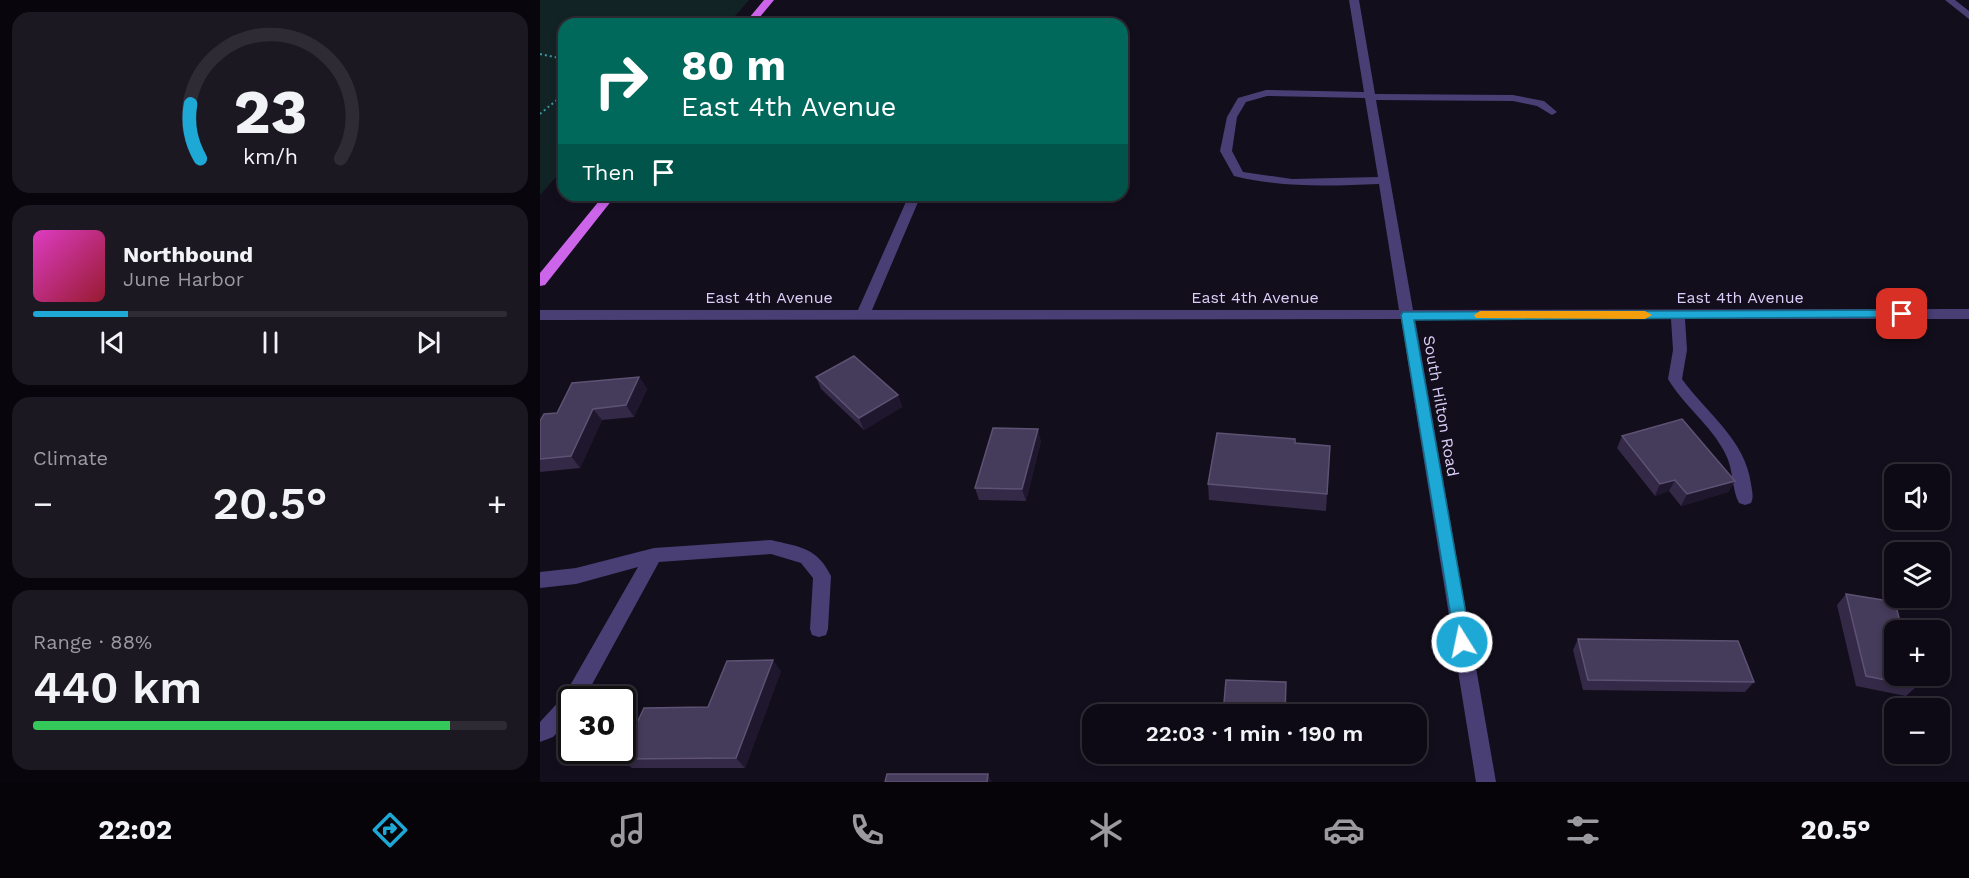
<!DOCTYPE html>
<html lang="en">
<head>
<meta charset="utf-8">
<style>
  body { margin:0; font-family:"Work Sans",sans-serif; background:#1c1822; color:#f1f3f6; height:100vh; display:flex; flex-direction:column; font-size:22px; white-space:nowrap }
  * { box-sizing:border-box; margin:0 }
  p { font-size:20px; color:#9b9aa0 }
  .icon { flex:none; width:33px; height:33px; fill:none; stroke:currentColor; stroke-width:2; stroke-linecap:round; stroke-linejoin:round }
  .map { position:relative; flex:1; overflow:hidden }
  .sheet { display:flex; flex-direction:column; gap:12px; padding:12px; background:#08060c; width:540px }
  .sheet>* { flex:none }
  .banner { position:absolute; left:18px; top:18px; width:570px; height:183px; border-radius:18px; box-shadow:0 3px 9px #0003,0 0 0 2px #2e2b34; background:#00695c; color:#fff; overflow:hidden }
  .tools { position:absolute; left:1344px; top:464px; display:grid; gap:12px }
  .tools a { display:grid; place-items:center; width:66px; height:66px; border-radius:12px; background:#0e0a15; box-shadow:0 3px 9px #0003,0 0 0 2px #2e2b34; font-size:30px }
  .speed { position:absolute; left:18px; top:686px; display:flex; gap:12px; font-size:30px; font-weight:700; text-align:center }
  .speed>* { display:grid; place-content:center; width:78px; height:78px; border-radius:50%; background:#0e0a15; box-shadow:0 3px 9px #0003,0 0 0 2px #2e2b34; line-height:1 }
  .speed .limit { border:3px solid #111; border-radius:9px; background:#fff; color:#111 }
  .pin { position:absolute; display:grid; place-items:center; width:51px; height:51px; color:#fff; margin:-26px; border-radius:12px; box-shadow:0 3px 9px #0006 }
  .me { position:absolute; width:66px; margin:-33px; rotate:350deg; stroke-linejoin:round; filter:drop-shadow(0 0 4px #0008) }
  .turn { display:flex; align-items:center; gap:21px; height:126px; padding:0 24px; font-size:27px }
  .turn .icon { width:78px; height:78px; stroke-width:2.5 }
  .turn b { display:block; font-size:42px; line-height:51px }
  .then { display:flex; align-items:center; height:57px; padding:0 24px; background:#0003; gap:12px; font-size:22px }
  .big { font-size:45px; font-weight:600; line-height:1.1 }
  .sheet .widget { flex:1; display:flex; flex-direction:column; justify-content:center; gap:9px; min-width:0; padding:0 21px; border-radius:18px; background:#1c1822 }
  .sheet .dial { align-items:center; gap:0 }
  .dial svg { height:156px; overflow:visible; fill:none; stroke:#2e2b34; stroke-width:7; stroke-linecap:round; text-anchor:middle }
  .dial text { fill:#f1f3f6; stroke:none }
  .song { display:flex; align-items:center; gap:18px }
  .cover { width:72px; height:72px; border-radius:9px; background:linear-gradient(135deg,hsl(310 70% 55%),hsl(350 70% 35%)) }
  .played { height:6px; border-radius:3px; background:linear-gradient(90deg,#1ea8d6 20%,#2e2b34 20%) }
  .keys { display:flex; justify-content:space-around; direction:ltr }
  .heat { display:flex; justify-content:space-between; align-items:center; font-size:33px; direction:ltr }
  .charge { height:9px; border-radius:4px; background:linear-gradient(90deg,#34c759 88%,#2e2b34 0) }
  .trip { position:absolute; left:542px; top:704px; width:345px; height:60px; border-radius:18px; background:#0e0a15; box-shadow:0 3px 9px #0003,0 0 0 2px #2e2b34; font-weight:600; line-height:60px; text-align:center }
  .menu { display:flex; height:96px; justify-content:space-around; align-items:center; background:#060408; color:#9b9aa0 }
  .menu .icon { width:42px; height:42px }
  .menu .current { color:#1ea8d6 }
  .menu b { font-size:27px; color:#f1f3f6 }
  main { display:flex; flex:1; min-height:0 }
  .map>svg:first-child { display:block }
  .green { fill:#122325 }
  .lines { fill:none; stroke-linecap:round; stroke-linejoin:round }
  .path { stroke:#3d969f; stroke-width:2; stroke-dasharray:2 3; stroke-linecap:butt }
  .minor { fill:#493f75; fill-rule:evenodd }
  .major { fill:#cc65ea; fill-rule:evenodd }
  .wall { fill:#342947 }
  .shaded-wall { fill:#1f172e }
  .building { fill:#453b5a; stroke:#5d5273; stroke-width:1.5 }
  .route { fill:#1ea8d6; stroke:#146d8b; stroke-width:1.5 }
  .slow { fill:#f59e0b }
  .labels { text-anchor:middle; dominant-baseline:central; stroke-width:6; stroke-linejoin:round; paint-order:stroke }
  .street-label { font-size:16px; fill:#dacff8; stroke:#130e1c }
</style>
</head>
<body>
<main>
<section class="sheet">
<div class="widget dial"><svg viewBox="0 0 100 80">
<path d="M14 69A42 42 0 1 1 86 69"/>
<path d="M14 69A42 42 0 0 1 9 41" stroke="#1ea8d6"/>
<text x="50" y="56" font-size="32" font-weight="700">23</text>
<text x="50" y="72" font-size="11">km/h</text>
</svg></div>
<div class="widget">
<div class="song"><i class="cover"></i><div><b>Northbound</b><p>June Harbor</p></div></div>
<div class="played"></div>
<div class="keys"><svg class="icon" aria-label="previous" viewBox="0 0 24 24"><path d="M18 5L8 12l10 7zM5 5v14"/></svg><svg class="icon" aria-label="pause" viewBox="0 0 24 24"><path d="M8 5v14M16 5v14"/></svg><svg class="icon" aria-label="next" viewBox="0 0 24 24"><path d="M6 5l10 7-10 7zM19 5v14"/></svg></div>
</div>
<div class="widget"><p>Climate</p>
<div class="heat"><a>−</a><b class="big">20.5°</b><a>+</a></div>
</div>
<div class="widget"><p>Range · 88%</p><b class="big">440 km</b><div class="charge"></div></div>
</section>
<div class="map">
<svg width="1429" height="782" viewBox="0 0 1429 782">
  <rect width="100%" height="100%" fill="#130e1c"/>
  <path class="green" d="M0 0H209L188 24H24V168L0 195Z"/>
  <g class="lines">
    <path class="path" d="M0 54 24 59
      M0 114 24 94"/>
    <path class="minor" d="M809 0H819L835 94 973 95 1004 101 1017 112 1012 115 997 106 973 101 836 100 873 310 1429 309V319H1145L1147 350 1142 379C1167 414 1205 439 1211 484 1212 491 1214 497 1211 503L1205 505 1199 503C1191 488 1194 469 1185 453 1171 425 1144 406 1128 379L1133 350 1131 319H875L956 782H936L861 319 0 320V310H318L369 195H381L332 310H859L839 184C790 186 742 188 694 176L680 151 687 117 698 98 726 90 824 92ZM727 96 825 98 838 177 752 179 703 172 692 151 697 117 706 102Z
      M1405 0H1415L1429 11V19Z
      M231 540C259 547 277 547 291 576L288 629 286 635 279 637 272 635 270 629 273 578 261 563 231 554 119 562 44 699H32V717L13 737 0 742V722L24 696 98 567 36 584 0 588V572L36 568 114 548Z"/>
    <path class="major" d="M224 0H234L214 24H204Z
      M64 195H76L5 285 0 286V273Z"/>
  </g>
  <path class="wall" d="M99 377 107 389 94 417 62 420 40 468 0 472V421Z
    M276 377 358 395 362 407 324 430 281 389Z
    M1082 436 1195 481 1188 492 1141 506 1129 491 1115 496 1077 448Z
    M501 441 486 501 439 500 435 488Z
    M755 443 790 446 786 511 669 500 668 484Z
    M1306 594 1377 686 1366 696 1316 686 1297 605Z
    M1038 639 1214 682 1205 692 1043 690 1033 650Z
    M241 671 205 768H92L80 759Z"/>
  <path class="shaded-wall" d="M99 377 107 389 94 417 86 405Z
    M358 395 362 407 324 430 319 418Z
    M53 409 62 420 40 468 31 456Z
    M498 429 501 441 486 501 482 489Z
    M1135 480 1129 491 1115 496 1120 484Z
    M1195 481 1188 492 1141 506 1147 494Z
    M233 660 241 671 205 768 196 758Z
    M448 774 452 782H447Z"/>
  <path class="building" d="M314 356 358 395 319 418 276 377Z
    M99 377 86 405 53 409 31 456 0 459V421L4 414 17 413 32 383Z
    M1142 419 1195 481 1147 494 1135 480 1120 484 1082 436Z
    M453 428 498 429 482 489 435 488Z
    M677 433 755 439V443L790 446 787 494 668 484Z
    M1306 594 1355 602 1362 630H1354V675H1374L1377 686 1326 676Z
    M1038 639 1198 641 1214 682 1048 680Z
    M233 660 196 758 80 759 104 708 168 707 187 661Z
    M686 680 746 682 745 714H683Z
    M347 774H448L447 782H345Z"/>
  <path class="route" d="M1362 310 1368 314 1366 317 874 320 931 642 928 647 922 650 916 647 861 315 863 312Z"/>
  <path class="slow" d="M940 311H1105L1112 315 1105 319 936 318 934 315Z"/>
  <g class="labels">
    <g class="street-label">
      <text x="229" y="297">East 4th Avenue</text>
      <text x="715" y="297">East 4th Avenue</text>
      <text x="1200" y="297">East 4th Avenue</text>
      <text transform="translate(901 406) rotate(80)">South Hilton Road</text>
    </g>
  </g>
</svg>
<div class="tools">
<a><svg class="icon" aria-label="sound" viewBox="0 0 24 24"><path d="M4 9h4l5-4v14l-5-4H4zM17 9q2 3 0 6"/></svg></a>
<a><svg class="icon" aria-label="layers" viewBox="0 0 24 24"><path d="M12 4l9 5-9 5-9-5zM3 14l9 5 9-5"/></svg></a>
<a>+</a>
<a>−</a>
</div>
<div class="speed"><div class="limit">30</div></div>
<div class="pin" style="left:1362px;top:314px;background:#d93025"><svg class="icon" aria-label="arrive" viewBox="0 0 24 24"><path d="M6 21V4h12l-3 4 3 4H6"/></svg></div>
<svg class="me" style="left:922px;top:642px" viewBox="-20 -20 40 40"><circle r="17" fill="#1ea8d6" stroke="#fff" stroke-width="3"/><path d="M0-11L8 9 0 5-8 9z" fill="#fff"/></svg>
<div class="trip">22:03 · 1 min · 190 m</div>
<div class="banner">
<div class="turn"><svg class="icon" aria-label="right" viewBox="0 0 24 24"><path d="M7 20v-9h11M14 6l5 5-5 5"/></svg><div><b>80 m</b>East 4th Avenue</div></div>
<div class="then">Then<svg class="icon" aria-label="arrive" viewBox="0 0 24 24"><path d="M6 21V4h12l-3 4 3 4H6"/></svg></div>
</div>
</div>
</main>
<nav class="menu">
<b>22:02</b>
<svg class="icon current" aria-label="directions" viewBox="0 0 24 24"><path d="M12 3l9 9-9 9-9-9zM9 14v-3h6M13 9l2 2-2 2"/></svg>
<svg class="icon" aria-label="music" viewBox="0 0 24 24"><path d="M9 18V5l10-2v13"/><circle cx="6" cy="18" r="3"/><circle cx="16" cy="16" r="3"/></svg>
<svg class="icon" aria-label="phone" viewBox="0 0 24 24"><path d="M5 4h4l2 5-3 2q2 4 5 5l2-3 5 2v4C11 20 4 13 5 4z"/></svg>
<svg class="icon" aria-label="climate" viewBox="0 0 24 24"><path d="M12 3v18M4 7l16 10M4 17L20 7"/></svg>
<svg class="icon" aria-label="car" viewBox="0 0 24 24"><path d="M5 17H2v-5l4-1 3-4h7l3 4 3 1v5h-3M9 17h6M6 11h13"/><circle cx="7" cy="17" r="2"/><circle cx="17" cy="17" r="2"/></svg>
<svg class="icon" aria-label="filters" viewBox="0 0 24 24"><path d="M4 7h16M4 17h16"/><circle cx="9" cy="7" r="2"/><circle cx="15" cy="17" r="2"/></svg>
<b>20.5°</b>
</nav>
</body>
</html>
